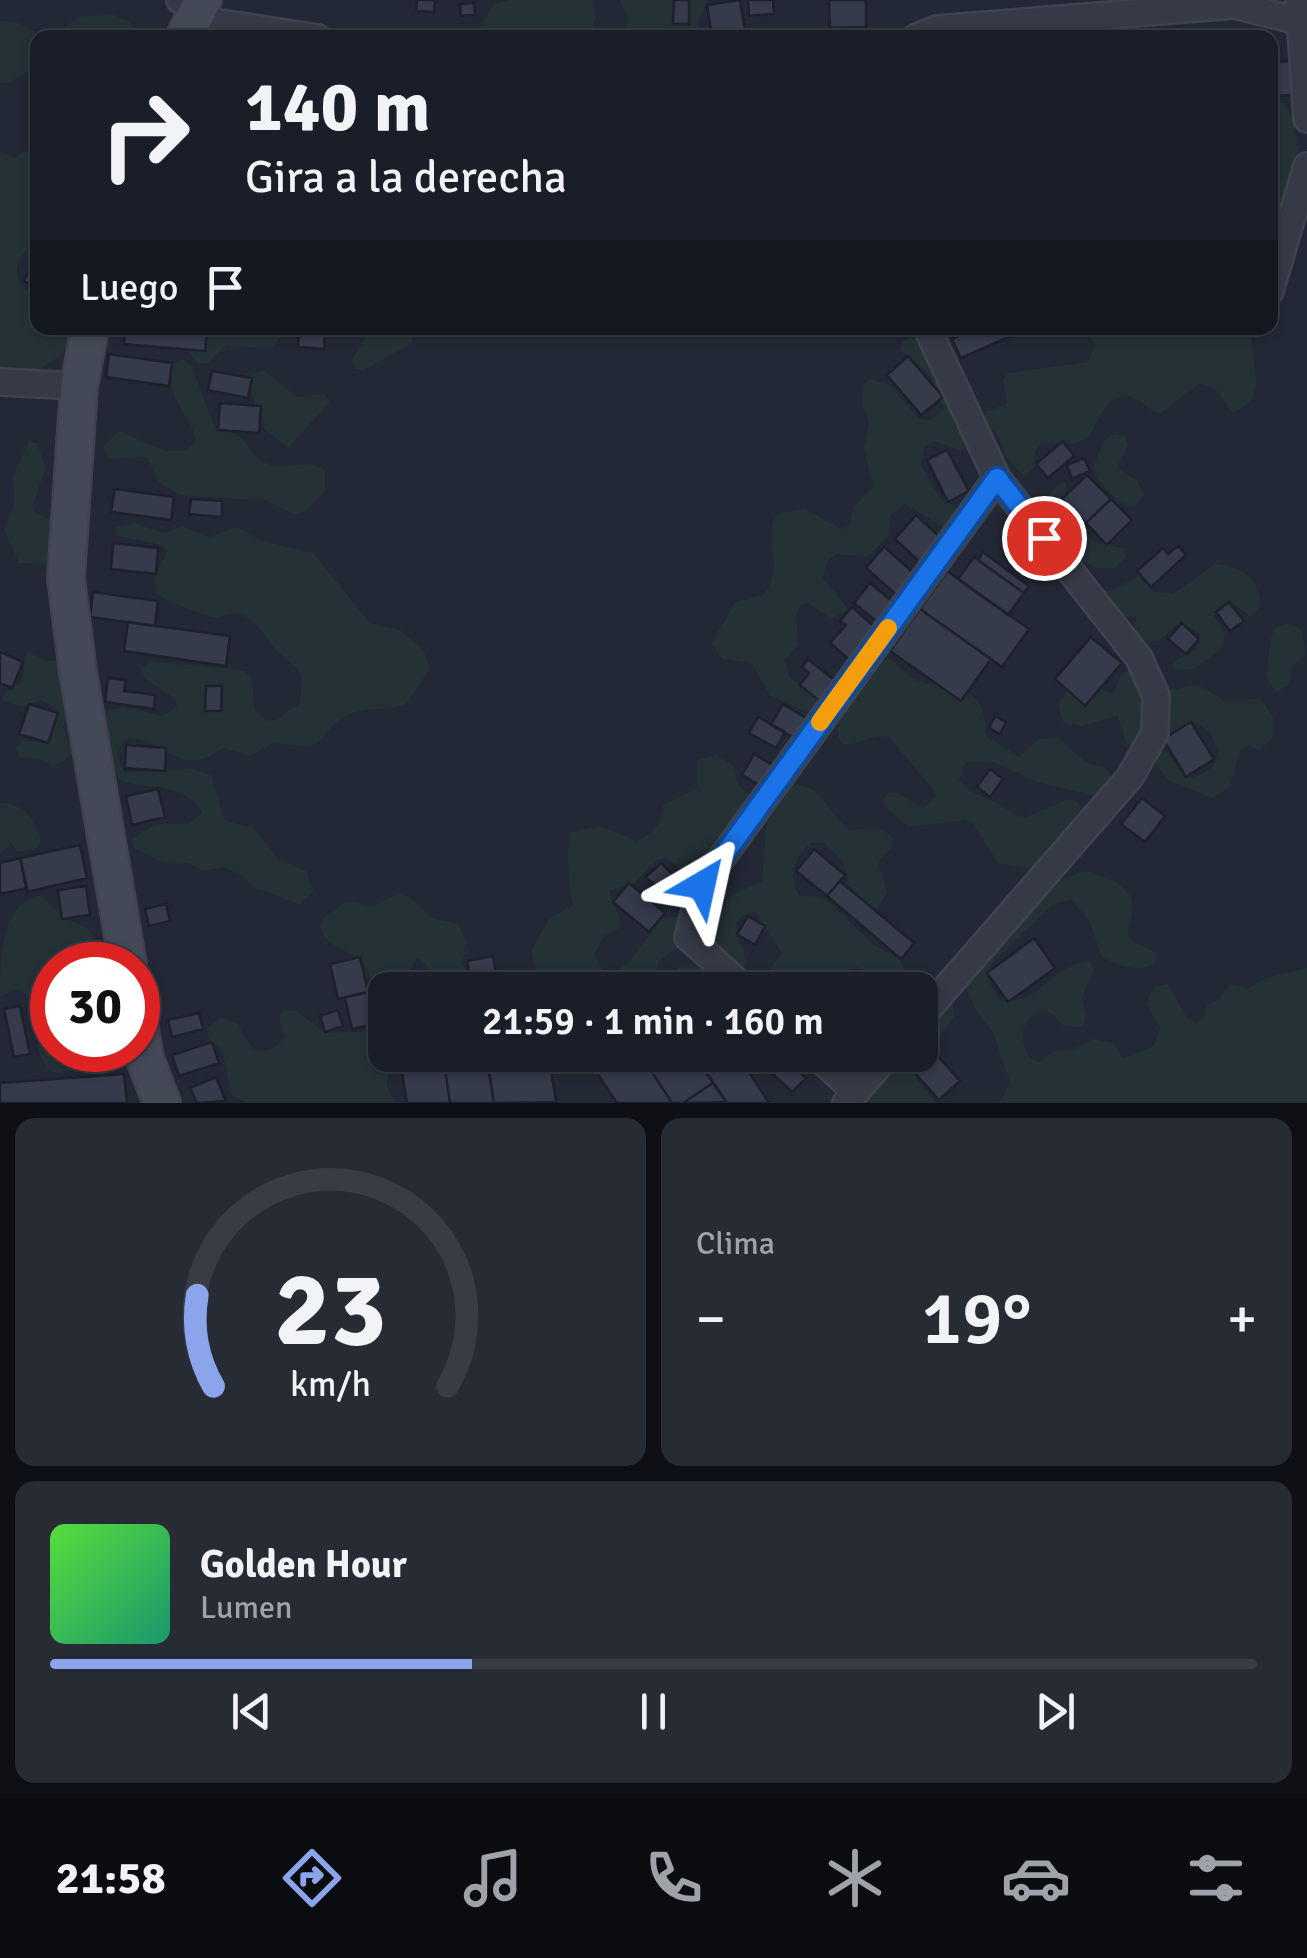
<!DOCTYPE html>
<html lang="es">
<head>
<meta charset="utf-8">
<style>
  body { margin:0; font-family:Signika,sans-serif; background:#272b34; color:#f1f3f6; height:100vh; display:flex; flex-direction:column; font-size:38px; white-space:nowrap }
  * { box-sizing:border-box; margin:0 }
  p { font-size:32px; color:#9fa2a8 }
  .icon { flex:none; width:55px; height:55px; fill:none; stroke:currentColor; stroke-width:2; stroke-linecap:round; stroke-linejoin:round }
  .map { position:relative; height:1103px; overflow:hidden }
  .panel { display:flex; flex-direction:column; gap:15px; padding:15px; background:#0e1016; flex:1 }
  .panel>* { flex:none }
  .banner { position:absolute; left:30px; top:30px; width:1248px; height:305px; border-radius:20px; box-shadow:0 2px 8px #0004,0 0 0 2px #383c45; background:#1a1e28; color:#f1f3f6; overflow:hidden }
  .speed { position:absolute; left:30px; top:942px; display:flex; gap:20px; font-size:50px; font-weight:700; text-align:center }
  .speed>* { display:grid; place-content:center; width:130px; height:130px; border-radius:50%; background:#1a1e28; box-shadow:0 2px 8px #0004,0 0 0 2px #383c45; line-height:1 }
  .speed .limit { border:15px solid #d22; background:#fff; color:#111 }
  .pin { position:absolute; display:grid; place-items:center; width:85px; height:85px; color:#fff; margin:-42px; border:5px solid #fff; border-radius:50%; box-shadow:0 2px 10px #0007 }
  .me { position:absolute; width:110px; margin:-55px; rotate:36deg; stroke-linejoin:round; filter:drop-shadow(0 0 8px #0008) }
  .turn { display:flex; align-items:center; gap:35px; height:210px; padding:0 50px; font-size:45px }
  .turn .icon { width:130px; height:130px; stroke-width:2.5 }
  .turn b { display:block; font-size:70px; line-height:85px }
  .then { display:flex; align-items:center; height:95px; padding:0 50px; background:#0003; gap:20px; font-size:38px }
  .big { font-size:75px; font-weight:600; line-height:1.1 }
  .panel .widget { flex:1; display:flex; flex-direction:column; justify-content:center; gap:15px; min-width:0; padding:0 35px; border-radius:20px; background:#272b34 }
  .panel .dial { align-items:center; gap:0 }
  .dial svg { height:260px; overflow:visible; fill:none; stroke:#383c45; stroke-width:7; stroke-linecap:round; text-anchor:middle }
  .dial text { fill:#f1f3f6; stroke:none }
  .song { display:flex; align-items:center; gap:30px }
  .cover { width:120px; height:120px; border-radius:15px; background:linear-gradient(135deg,hsl(110 70% 55%),hsl(160 70% 35%)) }
  .played { height:10px; border-radius:5px; background:linear-gradient(90deg,#8ca4eb 35%,#383c45 35%) }
  .keys { display:flex; justify-content:space-around; direction:ltr }
  .heat { display:flex; justify-content:space-between; align-items:center; font-size:55px; direction:ltr }
  .panel .tiles { flex:1; display:grid; gap:15px; grid-template-columns:1fr 1fr }
  .widget:last-child { grid-column:span 2 }
  .trip { position:absolute; left:368px; top:972px; width:570px; height:100px; border-radius:20px; background:#1a1e28; box-shadow:0 2px 8px #0004,0 0 0 2px #383c45; font-weight:600; line-height:100px; text-align:center }
  .tab-bar { display:flex; height:160px; justify-content:space-around; align-items:center; background:#0a0c10; color:#9fa2a8 }
  .tab-bar .icon { width:70px; height:70px }
  .tab-bar .current { color:#8ca4eb }
  .tab-bar b { font-size:45px; color:#f1f3f6 }
  .map>svg:first-child { display:block }
  .green { fill:#243236 }
  .building { fill:#353b4b; stroke:#1d212c; stroke-width:2.5 }
  .lines { fill:none; stroke-linecap:round; stroke-linejoin:round }
  .street-casing { stroke:#3f434f; stroke-width:30 }
  .secondary-casing { stroke:#3f434f; stroke-width:40 }
  .street { stroke:#363a46; stroke-width:25 }
  .secondary { stroke:#444958; stroke-width:35 }
  .route-casing { stroke:#114b97; stroke-width:25 }
  .route { stroke:#1a73e8; stroke-width:18 }
  .slow { stroke:#f59e0b; stroke-width:18 }
</style>
</head>
<body>
<div class="map">
<svg width="1307" height="1103" viewBox="0 0 1307 1103">
  <rect width="100%" height="100%" fill="#222835"/>
  <path class="green" d="M511 0H593L596 17 589 37H473L494 4Z
    M620 0H708L698 21 703 37 620 38 628 19Z
    M112 14 130 22 135 37 38 38 37 76 26 72 9 83H0V21L17 22 42 36 56 33 79 17Z
    M1270 94C1281 97 1285 103 1290 115 1307 156 1298 205 1270 240Z
    M37 131V237C18 256 3 281 37 296L38 328H75C69 360 39 368 13 382L0 378V151L14 158 30 149Z
    M209 328H284L283 334 270 349 226 345 208 363 198 364 187 349 189 336Z
    M359 328H408L414 342 364 370 354 369 352 360 366 336Z
    M1083 328H1253C1245 358 1275 394 1233 413L1217 391 1200 383 1161 413C1150 411 1149 407 1140 401 1109 383 1099 421 1089 437L1075 443 1041 444 1035 452V467L1024 477 1005 456 997 433 985 426V412L1007 404 1003 380 1008 373 1088 362 1096 346Z
    M911 337 920 341 969 447 960 450 933 441 925 446 921 465 940 498 965 512 946 529 905 504 890 515 889 535 868 557 836 554 828 560 823 578 848 609 831 619 808 603 800 606 796 615 798 644 785 660 790 678 823 701 815 716 770 695 751 663 722 659 712 643 735 602 765 594C785 559 762 542 776 514L805 509 841 529 849 525 854 507 873 486 864 449 869 422 862 405 863 385 870 379 888 384 920 419 930 420 945 409 929 375 901 350 903 341Z
    M185 360 192 367 215 428C255 435 241 449 264 462 284 473 308 456 325 471V491L304 512 294 514 268 501 181 495 159 483 147 457 108 459 103 447 119 431 165 451H185L196 441C195 421 155 386 176 362Z
    M263 370 297 397 324 394 330 402 288 448 264 429C261 409 246 394 251 375Z
    M1115 434 1124 436 1128 445 1117 467 1137 481 1144 495 1135 506C1117 507 1099 483 1093 468L1103 441Z
    M29 442 37 443 46 468 32 506 37 514 54 522 57 558 48 564 19 563 4 530 14 504 13 476Z
    M1066 482 1064 506 1096 543 1124 548 1126 557 1115 568C1096 571 1079 563 1066 548V534L1042 513C1041 501 1055 483 1066 482Z
    M135 524 165 533 182 526 209 537 237 527 263 541 313 553 370 623 400 630 424 650 430 669 406 704C388 711 367 707 350 714 311 732 336 756 274 742L251 756 223 748C178 780 173 741 128 738 115 748 117 759 125 772L193 769 211 775 225 821 254 828 279 860 306 871 314 891 300 904 255 888 241 875 224 867 204 871 187 863 167 864 133 848 132 838 157 824H188L202 813C185 779 146 793 119 779L105 755 95 715 124 707 162 716 177 707 174 698 144 678 142 668 149 661 245 671 252 679 254 708 267 721 277 720 300 703C302 667 306 677 279 653 266 641 261 624 242 615 231 610 223 619 212 617 203 615 163 599 156 594L154 576 167 552 161 545 114 535 116 527Z
    M1215 564C1242 567 1259 576 1261 606L1251 617 1232 602 1223 603 1214 616 1225 633 1222 648 1194 669 1175 670 1173 662 1195 650 1200 634 1181 621 1159 641 1145 642 1134 626 1136 617 1118 615 1107 592 1140 576 1154 592 1173 594Z
    M1289 623 1302 630 1306 654 1292 667 1288 686 1275 692 1266 676C1269 662 1268 637 1276 627Z
    M29 651 46 661 60 660 66 671 58 684 72 707 63 727 73 754 53 767 40 759 20 757 16 748 22 741 50 743 58 710 41 700 24 707 2 700 5 693 23 681 24 658Z
    M892 659C899 666 907 676 916 680 957 694 985 679 986 736L1019 757 1039 739 1058 737 1086 763 1106 768 1116 784 1103 798 1037 782 994 762H966L959 780C974 799 999 799 1016 816L1026 817 1069 799 1079 803 1083 821 1036 869 998 863 973 824 965 820 909 827 886 808 882 800 889 793H899L923 809 936 796 932 788 890 738C870 732 861 747 843 744L838 737C837 712 864 663 892 659Z
    M1129 670 1160 692 1198 685 1224 700 1261 699 1273 717V737L1260 750 1250 745 1240 750 1230 787 1213 798 1169 781 1152 759 1157 751 1166 752 1184 776 1194 778 1212 768 1218 750 1211 734 1196 722 1136 747 1127 744 1118 716 1082 726 1063 722 1058 704 1068 688 1086 686 1114 693 1121 675Z
    M717 755 733 765 738 784 752 798 728 871 719 889 704 900 683 870 666 858 657 860 636 882 610 891C610 906 622 913 621 927L604 936 594 954 603 971 613 973 628 963 662 918 680 916 686 924 682 943 659 961 651 990H556L536 969 531 951 549 919 573 905C569 892 565 844 571 832L600 826 636 841C652 835 664 822 663 805L697 788V760Z
    M790 785C823 782 827 814 850 830L878 827 893 837 892 848 878 861 887 893 877 909 873 910 844 885 848 877 841 859 824 843H811C794 857 787 875 799 895L823 898 831 904 874 945 898 958 919 990H869L868 976 859 967 835 973 819 990H753L782 953 755 911 738 919C731 941 749 947 745 966L723 984 722 990H659L679 967 702 965 707 941 728 897 762 881 766 826Z
    M0 803C24 802 35 820 41 841L36 849 17 852 9 840V847L0 852Z
    M1084 871C1105 876 1139 886 1132 915 1130 926 1126 928 1129 939L1155 952 1156 962C1141 974 1117 966 1101 956L1090 922 1072 900 1053 904 991 965 986 975 999 1000C1037 1009 1054 961 1090 961L1094 970 1082 997 1086 1016 1082 1027 1064 1026 1050 1012C1022 1010 1016 1039 1031 1059L1040 1062 1054 1051 1074 1049 1093 1039 1113 1043 1123 1058 1154 1046 1160 1028 1146 1004 1154 987 1168 984 1187 1018 1196 1023 1204 1018 1206 1005 1219 999 1230 984 1249 988 1266 978 1307 968V1103H999L1011 1080C1000 1064 999 1038 988 1026 976 1013 969 997 962 977L1036 880H1061Z
    M400 893 410 897 431 918 459 924 466 942 462 963 470 980 465 990H439L425 963 417 958 396 990H385V1055H390L387 1086 395 1103H248L231 1095 223 1051 209 1038 207 1029 220 1017 237 1024 253 1049C267 1053 277 1049 284 1036L279 1017 285 1010 295 1011 327 1033 374 1031C380 1019 377 1012 375 999 368 940 331 960 320 927L324 918 346 901 374 906Z
    M41 896 61 916 88 929 103 955 99 965H52V1050H87V1066L60 1074 50 1071C31 1052 39 1017 25 994L16 989 0 997C0 964 0 900 41 896Z
    M952 997 954 1017C939 1036 927 1053 913 1073L936 1103H839L903 1055H920V1008Z"/>
  <path class="building" d="M417 0H435L434 12 416 11Z
    M674 0H689V24H673Z
    M740 0 745 30 712 36 707 5Z
    M748 0H773L774 14 749 16Z
    M829 0H866V27L830 28Z
    M474 3 475 15 461 16 460 4Z
    M1092 29 1094 38H1063L1062 35Z
    M1296 61 1297 95 1270 96V62Z
    M38 252V287L24 281Z
    M125 328H207L205 351 124 344Z
    M977 328H1018L1020 332 961 358 952 339Z
    M299 330 325 332 324 349 298 347Z
    M109 354 172 363 169 386 106 377Z
    M908 356 943 397 921 415 887 375Z
    M212 371 252 378 248 398 208 390Z
    M220 403 261 406 259 433 218 430Z
    M1063 441 1074 456 1048 478 1036 464Z
    M947 450 969 491 948 502 927 460Z
    M1084 458 1090 471 1072 479 1067 465Z
    M1087 475 1111 499 1086 523 1062 499Z
    M115 489 174 497 171 520 111 512Z
    M191 499 222 501V517L189 514Z
    M1111 499 1132 520 1107 545 1086 523Z
    M916 515 943 540 922 564 895 539Z
    M113 543 158 548 156 574 111 569Z
    M1178 546 1186 555 1151 587 1137 571 1163 548 1168 554Z
    M884 547 917 576 899 597 866 568Z
    M983 552 1029 586 1024 593 978 560Z
    M974 557 1024 593 1008 615 958 579Z
    M947 571 1029 629 1002 667 920 609Z
    M870 583 898 606 882 626 854 603Z
    M93 592 158 601 155 626 90 617Z
    M1229 602 1244 621 1230 631 1216 612Z
    M852 607 879 631 852 662 830 643 846 625 840 621Z
    M920 609 991 659 961 701 890 651Z
    M128 622 230 636 226 666 124 651Z
    M1182 623 1199 639 1186 654 1168 639Z
    M1091 637 1122 663 1085 706 1055 679Z
    M0 652 23 662 12 688 0 683Z
    M808 659 843 687 827 707 800 685 809 673 802 667Z
    M108 678 126 680 124 691 155 695 154 709 105 702Z
    M206 686H222L221 711H205Z
    M29 704 58 713 48 743 19 734Z
    M783 704 809 720 798 740 771 725Z
    M995 716 1006 722 1000 734 989 728Z
    M758 717 785 732 776 748 749 733Z
    M1191 722 1214 759 1186 777 1163 739Z
    M126 745 166 748 165 771 125 768Z
    M754 754 782 771 769 791 742 775Z
    M990 769 1003 779 990 797 977 787Z
    M158 789 165 817 132 825 126 796Z
    M1142 798 1165 816 1145 842 1121 824Z
    M80 845 87 878 27 892 20 858Z
    M814 849 845 875 827 896 796 871Z
    M20 858 27 888 0 894V863Z
    M661 863 693 894 678 909 646 877Z
    M840 881 914 943 901 959 827 896Z
    M629 883 665 913 649 932 613 902Z
    M86 886 90 915 62 919 58 890Z
    M166 904 170 921 149 926 145 909Z
    M748 916 765 926 755 945 737 934Z
    M1034 938 1055 968 1008 1002 987 973Z
    M493 956 498 986 472 990 467 961Z
    M360 957 368 992 338 999 330 964Z
    M851 973 864 990H830L827 986Z
    M368 992 375 1024 352 1029 345 997Z
    M20 1006 30 1054 14 1057 4 1009Z
    M338 1010 343 1026 325 1032 320 1016Z
    M199 1013 203 1029 172 1037 168 1020Z
    M212 1042 219 1063 179 1076 172 1055Z
    M93 1050H122L124 1060 97 1066Z
    M936 1054 960 1081 939 1100 915 1073Z
    M399 1055H443L450 1103H407Z
    M443 1055H486L494 1103H450Z
    M486 1055H552L488 1065Z
    M549 1055 556 1102 494 1103 488 1065Z
    M585 1055H641L672 1103H617Z
    M641 1055H695L713 1083 683 1103H672Z
    M695 1055H738L769 1103H727Z
    M763 1055H781L806 1078 792 1092 758 1060Z
    M124 1074 127 1103H0V1083Z
    M216 1077 226 1101 197 1103 190 1088Z
    M713 1083 726 1102 683 1103Z"/>
  <g class="lines">
    <g class="street-casing">
      <path id="street" d="M180 0 214 22 318 38
        M1299 0 1307 119
        M915 38 937 29 1234 5 1307 23
        M1270 291 1307 166
        M0 382 79 386
        M746 990 688 937 702 885 997 478
        M920 1018 1130 777 1155 733 1156 696 1139 658 997 478 927 328
        M816 1055 856 1092
        M846 1103 888 1055"/>
    </g>
    <g class="secondary-casing">
      <path id="secondary" d="M184 38 203 0
        M90 328 79 386 66 578 78 672 128 965
        M138 1017 145 1059 162 1103"/>
    </g>
    <use href="#street" class="street"/>
    <use href="#secondary" class="secondary"/>
  </g>
  <g class="lines">
    <g class="route-casing">
      <path id="route" d="M702 885 997 478 1044 538"/>
    </g>
    <use href="#route" class="route"/>
    <path class="slow" d="M820 722 888 628"/>
  </g>
</svg>
<div class="speed"><div class="limit">30</div></div>
<div class="pin" style="left:1044px;top:538px;background:#d93025"><svg class="icon" aria-label="arrive" viewBox="0 0 24 24"><path d="M6 21V4h12l-3 4 3 4H6"/></svg></div>
<svg class="me" style="left:702px;top:885px" viewBox="-20 -20 40 40"><path d="M0-17L14 15 0 8-14 15z" fill="#1a73e8" stroke="#fff" stroke-width="4"/></svg>
<div class="trip">21:59 · 1 min · 160 m</div>
<div class="banner">
<div class="turn"><svg class="icon" aria-label="right" viewBox="0 0 24 24"><path d="M7 20v-9h11M14 6l5 5-5 5"/></svg><div><b>140 m</b>Gira a la derecha</div></div>
<div class="then">Luego<svg class="icon" aria-label="arrive" viewBox="0 0 24 24"><path d="M6 21V4h12l-3 4 3 4H6"/></svg></div>
</div>
</div>
<section class="panel">
<div class="tiles">
<div class="widget dial"><svg viewBox="0 0 100 80">
<path d="M14 69A42 42 0 1 1 86 69"/>
<path d="M14 69A42 42 0 0 1 9 41" stroke="#8ca4eb"/>
<text x="50" y="56" font-size="32" font-weight="700">23</text>
<text x="50" y="72" font-size="11">km/h</text>
</svg></div>
<div class="widget"><p>Clima</p>
<div class="heat"><a>−</a><b class="big">19°</b><a>+</a></div>
</div>
<div class="widget">
<div class="song"><i class="cover"></i><div><b>Golden Hour</b><p>Lumen</p></div></div>
<div class="played"></div>
<div class="keys"><svg class="icon" aria-label="previous" viewBox="0 0 24 24"><path d="M18 5L8 12l10 7zM5 5v14"/></svg><svg class="icon" aria-label="pause" viewBox="0 0 24 24"><path d="M8 5v14M16 5v14"/></svg><svg class="icon" aria-label="next" viewBox="0 0 24 24"><path d="M6 5l10 7-10 7zM19 5v14"/></svg></div>
</div>
</div>
</section>
<nav class="tab-bar">
<b>21:58</b>
<svg class="icon current" aria-label="directions" viewBox="0 0 24 24"><path d="M12 3l9 9-9 9-9-9zM9 14v-3h6M13 9l2 2-2 2"/></svg>
<svg class="icon" aria-label="music" viewBox="0 0 24 24"><path d="M9 18V5l10-2v13"/><circle cx="6" cy="18" r="3"/><circle cx="16" cy="16" r="3"/></svg>
<svg class="icon" aria-label="phone" viewBox="0 0 24 24"><path d="M5 4h4l2 5-3 2q2 4 5 5l2-3 5 2v4C11 20 4 13 5 4z"/></svg>
<svg class="icon" aria-label="climate" viewBox="0 0 24 24"><path d="M12 3v18M4 7l16 10M4 17L20 7"/></svg>
<svg class="icon" aria-label="car" viewBox="0 0 24 24"><path d="M5 17H2v-5l4-1 3-4h7l3 4 3 1v5h-3M9 17h6M6 11h13"/><circle cx="7" cy="17" r="2"/><circle cx="17" cy="17" r="2"/></svg>
<svg class="icon" aria-label="filters" viewBox="0 0 24 24"><path d="M4 7h16M4 17h16"/><circle cx="9" cy="7" r="2"/><circle cx="15" cy="17" r="2"/></svg>
</nav>
</body>
</html>
